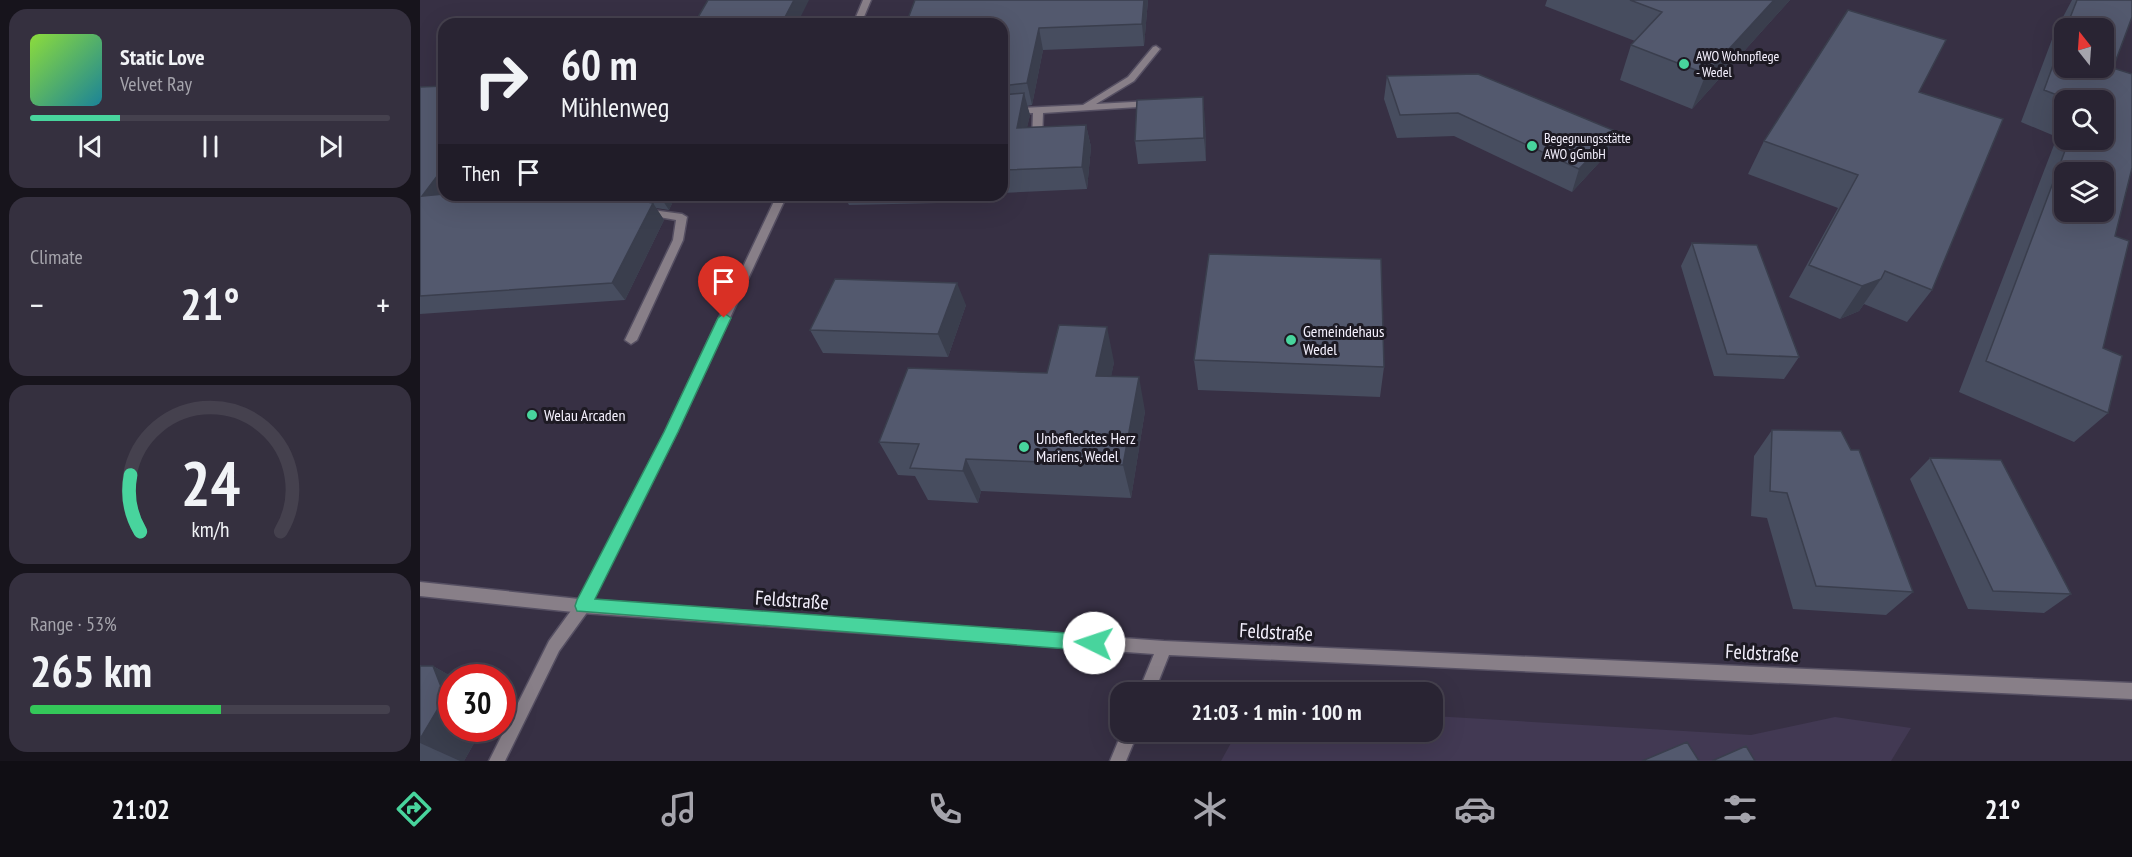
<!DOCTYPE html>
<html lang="en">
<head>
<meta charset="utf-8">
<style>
  body { margin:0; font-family:"PT Sans Narrow",sans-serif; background:#35303f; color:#f1f3f6; height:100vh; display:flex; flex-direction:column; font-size:22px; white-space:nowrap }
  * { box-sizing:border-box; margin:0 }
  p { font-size:20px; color:#a5a4ac }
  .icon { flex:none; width:33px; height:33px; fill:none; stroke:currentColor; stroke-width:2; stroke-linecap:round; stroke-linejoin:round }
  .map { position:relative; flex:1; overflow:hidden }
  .panel { display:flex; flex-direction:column; gap:9px; padding:9px; background:#17141c; width:420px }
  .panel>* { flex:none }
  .guide { position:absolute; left:18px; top:18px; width:570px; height:183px; border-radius:18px; box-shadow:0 6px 24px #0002,0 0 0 2px #45414e; background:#292433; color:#f1f3f6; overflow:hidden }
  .needle { width:39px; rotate:343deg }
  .buttons { position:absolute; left:1634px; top:18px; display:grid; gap:12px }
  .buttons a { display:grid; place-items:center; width:60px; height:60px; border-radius:12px; background:#292433; box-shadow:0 6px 24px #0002,0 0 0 2px #45414e; font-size:30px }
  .speed { position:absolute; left:18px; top:664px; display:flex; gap:12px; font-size:30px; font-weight:700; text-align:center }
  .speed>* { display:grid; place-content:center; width:78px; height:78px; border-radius:50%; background:#292433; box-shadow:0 6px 24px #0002,0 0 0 2px #45414e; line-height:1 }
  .speed .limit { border:9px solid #d22; background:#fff; color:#111 }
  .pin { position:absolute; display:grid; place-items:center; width:51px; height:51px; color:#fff; margin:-62px -26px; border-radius:50% 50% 50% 0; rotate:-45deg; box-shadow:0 0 6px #0007 }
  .pin .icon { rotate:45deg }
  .me { position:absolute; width:66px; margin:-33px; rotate:274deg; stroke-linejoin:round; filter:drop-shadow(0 0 4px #0008) }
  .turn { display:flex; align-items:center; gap:21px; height:126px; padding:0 24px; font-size:27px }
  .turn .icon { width:78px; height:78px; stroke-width:2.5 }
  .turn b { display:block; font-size:42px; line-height:51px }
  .then { display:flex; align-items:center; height:57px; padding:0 24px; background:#0003; gap:12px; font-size:22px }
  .big { font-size:45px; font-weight:700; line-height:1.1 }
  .panel .tile { flex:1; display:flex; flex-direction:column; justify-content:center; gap:9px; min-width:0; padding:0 21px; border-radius:18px; background:#35303f }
  .panel .dial { align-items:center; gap:0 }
  .dial svg { height:156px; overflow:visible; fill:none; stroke:#45414e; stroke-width:7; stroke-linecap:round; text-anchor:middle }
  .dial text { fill:#f1f3f6; stroke:none }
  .song { display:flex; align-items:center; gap:18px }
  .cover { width:72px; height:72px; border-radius:9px; background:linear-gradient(135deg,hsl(90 70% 55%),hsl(190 70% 35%)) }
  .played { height:6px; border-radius:3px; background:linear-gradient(90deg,#48d49d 25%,#45414e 25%) }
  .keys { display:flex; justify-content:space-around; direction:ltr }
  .heat { display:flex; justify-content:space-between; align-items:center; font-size:33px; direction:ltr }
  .charge { height:9px; border-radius:4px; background:linear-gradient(90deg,#34c759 53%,#45414e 0) }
  .trip { position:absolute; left:690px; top:682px; width:333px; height:60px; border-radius:18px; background:#292433; box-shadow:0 6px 24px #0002,0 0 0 2px #45414e; font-weight:700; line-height:60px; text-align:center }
  .menu { display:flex; height:96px; justify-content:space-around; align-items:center; background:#100e14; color:#a5a4ac }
  .menu .icon { width:42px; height:42px }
  .menu .on { color:#48d49d }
  .menu b { font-size:27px; color:#f1f3f6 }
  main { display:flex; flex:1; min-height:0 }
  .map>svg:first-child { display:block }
  .built { fill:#423953 }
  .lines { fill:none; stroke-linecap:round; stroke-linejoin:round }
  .service-casing { stroke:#554f62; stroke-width:3 }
  .minor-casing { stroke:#554f62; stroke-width:3 }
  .service { fill:#887f88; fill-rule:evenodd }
  .minor { fill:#887f88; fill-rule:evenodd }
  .wall { fill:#474d5f; fill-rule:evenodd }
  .shaded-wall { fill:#3a3e4d }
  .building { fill:#53596e; stroke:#3a3e4d; stroke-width:1.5; fill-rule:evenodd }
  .route { fill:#48d49d; stroke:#2f8a66; stroke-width:1.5 }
  .poi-dot { fill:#48d49d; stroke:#1d1a23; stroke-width:2 }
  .labels { text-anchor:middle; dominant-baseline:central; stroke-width:6; stroke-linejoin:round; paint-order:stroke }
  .far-poi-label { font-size:14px; fill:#f5f1fe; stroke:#1d1a23; text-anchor:start }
  .poi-label { font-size:16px; fill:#f5f1fe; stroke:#1d1a23; text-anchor:start }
  .near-street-label { font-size:20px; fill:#f5f1fe; stroke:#1d1a23 }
</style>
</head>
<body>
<main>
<section class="panel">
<div class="tile">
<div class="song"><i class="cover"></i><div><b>Static Love</b><p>Velvet Ray</p></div></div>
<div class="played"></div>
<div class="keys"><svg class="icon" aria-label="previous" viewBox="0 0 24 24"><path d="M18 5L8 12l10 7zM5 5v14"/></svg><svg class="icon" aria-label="pause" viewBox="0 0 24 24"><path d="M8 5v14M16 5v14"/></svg><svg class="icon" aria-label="next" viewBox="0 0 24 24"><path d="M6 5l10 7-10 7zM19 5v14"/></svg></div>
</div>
<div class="tile"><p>Climate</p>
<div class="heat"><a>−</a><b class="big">21°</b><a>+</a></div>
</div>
<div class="tile dial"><svg viewBox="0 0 100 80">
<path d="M14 69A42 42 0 1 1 86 69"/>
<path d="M14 69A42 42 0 0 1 9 40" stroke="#48d49d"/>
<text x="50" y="56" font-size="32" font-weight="700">24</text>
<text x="50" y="72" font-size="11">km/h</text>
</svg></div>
<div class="tile"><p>Range · 53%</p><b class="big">265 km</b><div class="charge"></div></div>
</section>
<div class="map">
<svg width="1712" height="761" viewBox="0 0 1712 761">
  <rect width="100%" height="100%" fill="#373044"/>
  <path class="built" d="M1013 716 1331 735 1415 717 1491 728 1471 761H801L817 732H1012Z"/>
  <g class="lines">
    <g class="service-casing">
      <path id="service" d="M736 46 740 49 714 81 676 104 731 101 734 102V106L623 113 622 141 617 144 612 141 613 113 582 115V109L663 105 708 77 733 47Z
        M232 210 262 214 267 217 263 240 217 340 211 344 205 340 253 240 256 220 228 215 227 213Z
        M163 599 168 601 170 606 168 611 139 651 85 761H69L129 641 158 601Z"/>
    </g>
    <g class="minor-casing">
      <path id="minor" d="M443 0H451L441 24H433Z
        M357 195H367L257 432 173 600 744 641 1712 683V699L749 655 734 693H718L734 654 163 613 0 596V582L159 599 245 432Z
        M702 732H718L706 761H690Z"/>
    </g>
    <use href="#service" class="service"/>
    <use href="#minor" class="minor"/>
  </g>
  <path class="wall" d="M728 0 724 46 623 50 612 105 607 106 610 115 607 127 666 125 671 147 667 189 582 193V24Z
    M1127 0H1370L1272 109 1200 80 1211 45 1215 41 1125 6Z
    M1652 0H1712L1693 68 1695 236 1683 348 1688 413 1654 442 1539 392 1637 137 1601 122 1634 34ZM1644 28H1683L1644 68ZM1644 100H1683V140H1644Z
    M967 76 1187 154 1152 192 1034 136 977 138 964 99Z
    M0 87 24 195H256L249 210 236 208 244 220 205 300 0 314Z
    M1499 92 1512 290 1487 322 1444 304 1439 311 1420 319 1369 297 1418 208 1328 174 1344 141Z
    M785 120 786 161 718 164 715 141Z
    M424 195H528H520L518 203 429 205Z
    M1272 243 1379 357 1364 379 1294 376 1261 266Z
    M546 305 528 357 403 353 390 330Z
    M774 360 964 367 960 397 778 390Z
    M694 362 691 376 725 411 711 498 561 491 558 503 508 500 495 476 478 475 459 442 627 373Z
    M1352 430 1493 592 1466 615 1373 609 1347 518 1331 516 1334 456Z
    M1510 458 1651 594 1624 613 1548 609 1490 479Z
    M0 665 2 666H13L34 678H32L62 729 44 761H0Z"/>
  <path class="shaded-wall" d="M374 0H389L377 24H364L363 21Z
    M724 0H728L724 46 722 24Z
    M1354 0H1370L1272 109 1286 74Z
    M619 28 623 50 612 105 607 83Z
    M604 93 610 115 602 150 597 128Z
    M783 97 785 120 786 161 784 138Z
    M666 125 671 147 667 189 662 167Z
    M1195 131 1187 154 1152 192 1159 169Z
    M24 167V195L2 196Z
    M214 195H224L231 206 233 203 244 220 205 300 192 283 216 200Z
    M239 195H256L249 210Z
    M515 195H520L518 203Z
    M1461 279 1439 311 1420 319 1442 286Z
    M537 283 546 305 528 357 518 334Z
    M687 327 694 362 685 410 676 376Z
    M719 377 725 411 711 498 703 465Z
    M546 459 561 491 558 503 543 471Z
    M0 665 16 674 13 666 34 678H32V729H62L44 761H40L0 743Z"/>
  <path class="building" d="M288 0H374L363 21H369L368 24H274Z
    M495 0H724L722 24 619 28 607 83 582 86V24H486Z
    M1210 0H1354L1286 74 1211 45 1242 12Z
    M1657 0H1712V17L1693 68 1712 74V168L1695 236 1709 241 1683 348 1702 356 1688 413 1566 361 1649 140H1683V100H1650L1624 90 1644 35V68H1683V28H1646ZM1644 172H1683V212H1644Z
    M1428 10 1526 40 1499 92 1583 119 1512 290 1465 271 1461 279 1442 286 1389 265 1438 175 1344 141Z
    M1058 74 1195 131 1159 169 1038 113 980 115 967 76Z
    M24 86V167L2 196 24 194 214 195 216 200 233 203 192 283 0 296V87Z
    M604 93 597 128 666 125 662 167 582 170V95Z
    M783 97 784 138 715 141 717 100Z
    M1272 243 1337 245 1379 357 1307 354Z
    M789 254 961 259 964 367 774 360Z
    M415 279 537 283 518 334 390 330Z
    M639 325 687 327 676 376 719 377 703 465 546 459 543 471 490 468 499 444 459 442 488 368 627 373Z
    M1352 430 1421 431 1431 450H1439L1493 592 1396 586 1367 493 1350 491Z
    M1510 458 1581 460 1651 594 1573 591Z
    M0 666H13L25 697 0 739Z
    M1267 742 1279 761H1222Z
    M1326 746 1335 761H1292Z"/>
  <path class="route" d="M304 313 311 318 258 432 175 599 674 635 680 637 682 643 680 649 674 651 157 611 155 606 157 600 244 432 298 318Z"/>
  <g class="poi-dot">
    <circle cx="1264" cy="64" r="6"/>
    <circle cx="1112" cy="146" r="6"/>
    <circle cx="871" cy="340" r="6"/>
    <circle cx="112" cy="415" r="6"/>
    <circle cx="604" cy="447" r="6"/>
  </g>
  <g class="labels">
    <g class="far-poi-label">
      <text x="1276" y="56">AWO Wohnpflege<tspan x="1276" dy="16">- Wedel</tspan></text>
      <text x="1124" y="138">Begegnungsstätte<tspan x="1124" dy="16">AWO gGmbH</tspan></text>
    </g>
    <g class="poi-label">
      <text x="883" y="331">Gemeindehaus<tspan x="883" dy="18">Wedel</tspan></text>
      <text x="124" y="415">Welau Arcaden</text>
      <text x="616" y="438">Unbeflecktes Herz<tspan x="616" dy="18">Mariens, Wedel</tspan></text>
    </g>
    <g class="near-street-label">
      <text transform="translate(372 600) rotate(4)">Feldstraße</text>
      <text transform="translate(856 632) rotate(3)">Feldstraße</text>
      <text transform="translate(1342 653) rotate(3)">Feldstraße</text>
    </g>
  </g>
</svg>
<div class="buttons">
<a><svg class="needle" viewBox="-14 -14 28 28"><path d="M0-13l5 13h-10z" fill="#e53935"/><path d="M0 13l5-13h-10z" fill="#a5a4ac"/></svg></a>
<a><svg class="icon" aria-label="search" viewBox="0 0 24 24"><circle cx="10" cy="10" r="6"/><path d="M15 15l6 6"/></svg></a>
<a><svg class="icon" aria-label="layers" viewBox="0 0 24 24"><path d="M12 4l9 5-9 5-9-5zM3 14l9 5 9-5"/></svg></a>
</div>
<div class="speed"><div class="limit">30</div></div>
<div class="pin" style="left:304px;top:318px;background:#d93025"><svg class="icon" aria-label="arrive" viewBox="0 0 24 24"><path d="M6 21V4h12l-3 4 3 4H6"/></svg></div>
<svg class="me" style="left:674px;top:643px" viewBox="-20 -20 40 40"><circle r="19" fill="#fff"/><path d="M0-13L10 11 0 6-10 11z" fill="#48d49d"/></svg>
<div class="trip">21:03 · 1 min · 100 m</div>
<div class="guide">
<div class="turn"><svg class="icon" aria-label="right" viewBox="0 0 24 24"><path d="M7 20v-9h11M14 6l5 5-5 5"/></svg><div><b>60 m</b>Mühlenweg</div></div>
<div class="then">Then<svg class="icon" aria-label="arrive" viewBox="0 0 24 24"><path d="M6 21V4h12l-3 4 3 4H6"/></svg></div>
</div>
</div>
</main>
<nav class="menu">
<b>21:02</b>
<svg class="icon on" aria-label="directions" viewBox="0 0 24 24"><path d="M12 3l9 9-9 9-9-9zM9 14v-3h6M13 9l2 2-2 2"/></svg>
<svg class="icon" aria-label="music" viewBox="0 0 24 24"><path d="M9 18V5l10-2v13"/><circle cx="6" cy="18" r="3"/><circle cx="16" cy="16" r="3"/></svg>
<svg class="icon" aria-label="phone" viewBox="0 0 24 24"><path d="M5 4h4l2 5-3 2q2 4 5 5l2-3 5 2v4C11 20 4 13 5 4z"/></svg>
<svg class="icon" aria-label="climate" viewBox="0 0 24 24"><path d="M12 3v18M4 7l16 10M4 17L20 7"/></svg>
<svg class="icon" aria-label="car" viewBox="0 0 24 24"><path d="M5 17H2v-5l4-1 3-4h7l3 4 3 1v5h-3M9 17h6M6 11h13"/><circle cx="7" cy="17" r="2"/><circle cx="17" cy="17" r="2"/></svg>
<svg class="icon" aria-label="filters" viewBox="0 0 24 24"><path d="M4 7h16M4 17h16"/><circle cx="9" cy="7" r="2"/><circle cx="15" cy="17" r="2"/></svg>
<b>21°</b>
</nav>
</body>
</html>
